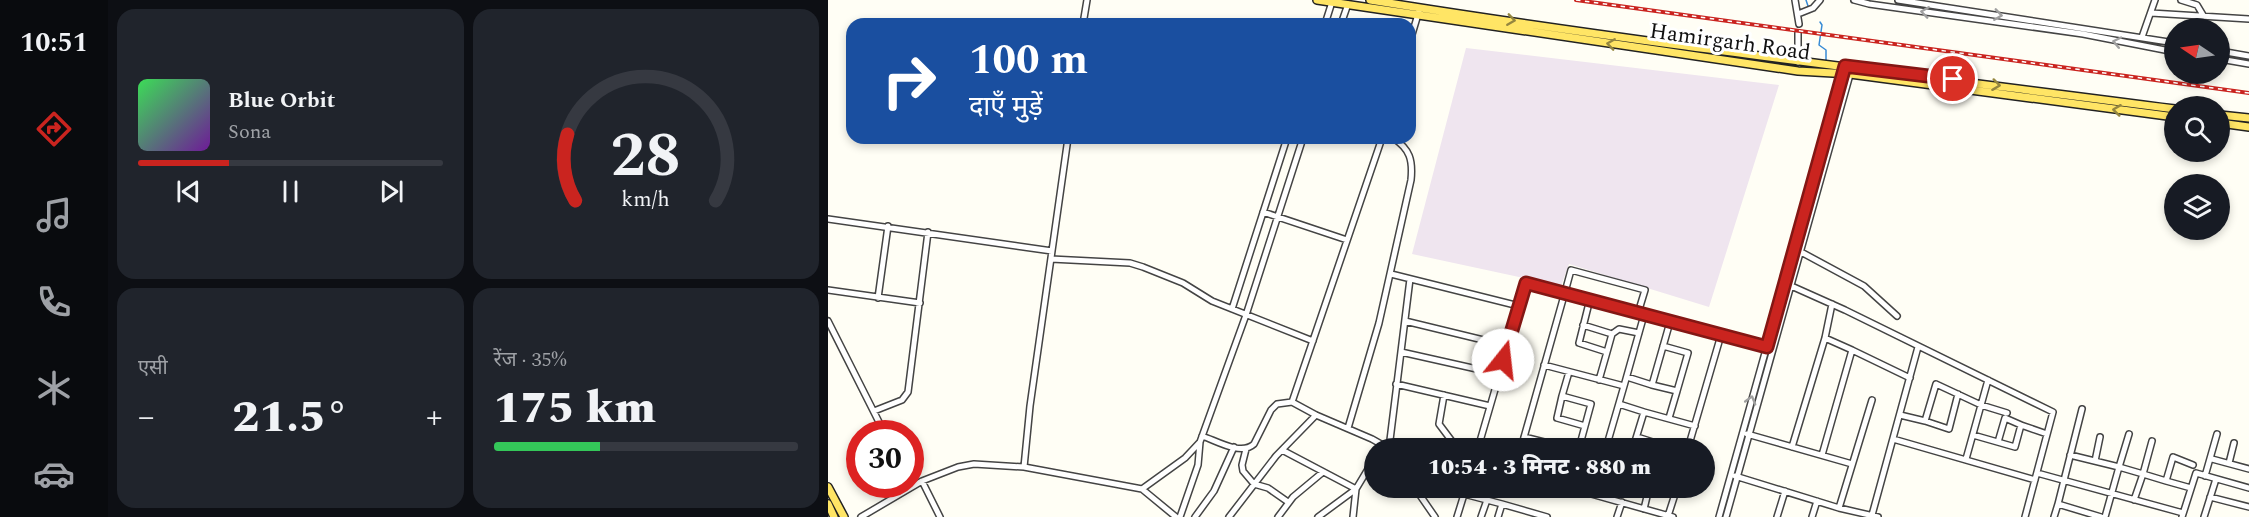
<!DOCTYPE html>
<html lang="hi">
<head>
<meta charset="utf-8">
<style>
  body { margin:0; font-family:Spectral,"Noto Sans Devanagari",serif; background:#20242c; color:#f1f3f6; height:100vh; display:flex; flex-direction:column; font-size:22px; white-space:nowrap }
  * { box-sizing:border-box; margin:0 }
  p { font-size:20px; color:#9ea1a6 }
  .icon { flex:none; width:33px; height:33px; fill:none; stroke:currentColor; stroke-width:2; stroke-linecap:round; stroke-linejoin:round }
  .map { position:relative; flex:1; overflow:hidden }
  .drawer { display:flex; flex-direction:column; gap:9px; padding:9px; background:#0d0f14; width:720px }
  .drawer>* { flex:none }
  .hud { position:absolute; left:18px; top:18px; width:570px; height:126px; border-radius:18px; box-shadow:0 3px 9px #0003; background:#1a4fa0; color:#fff; overflow:hidden }
  .needle { width:39px; rotate:283deg }
  .controls { position:absolute; left:1336px; top:18px; display:grid; gap:12px }
  .controls a { display:grid; place-items:center; width:66px; height:66px; border-radius:50%; background:#171b24; box-shadow:0 3px 9px #0003; font-size:30px }
  .speed { position:absolute; left:18px; top:420px; display:flex; gap:12px; font-size:30px; font-weight:700; text-align:center }
  .speed>* { display:grid; place-content:center; width:78px; height:78px; border-radius:50%; background:#171b24; box-shadow:0 3px 9px #0003; line-height:1 }
  .speed .limit { border:9px solid #d22; background:#fff; color:#111 }
  .pin { position:absolute; display:grid; place-items:center; width:51px; height:51px; color:#fff; margin:-26px; border:3px solid #fff; border-radius:50%; box-shadow:0 2px 6px #0007 }
  .me { position:absolute; width:66px; margin:-33px; rotate:16deg; stroke-linejoin:round; filter:drop-shadow(0 0 4px #0008) }
  .turn { display:flex; align-items:center; gap:21px; height:126px; padding:0 24px; font-size:27px }
  .turn .icon { width:78px; height:78px; stroke-width:2.5 }
  .turn b { display:block; font-size:42px; line-height:51px }
  .big { font-size:45px; font-weight:800; line-height:1.1 }
  .drawer .widget { flex:1; display:flex; flex-direction:column; justify-content:center; gap:9px; min-width:0; padding:0 21px; border-radius:18px; background:#20242c }
  .drawer .dial { align-items:center; gap:0 }
  .dial svg { height:156px; overflow:visible; fill:none; stroke:#363941; stroke-width:7; stroke-linecap:round; text-anchor:middle }
  .dial text { fill:#f1f3f6; stroke:none }
  .song { display:flex; align-items:center; gap:18px }
  .cover { width:72px; height:72px; border-radius:9px; background:linear-gradient(135deg,hsl(130 70% 55%),hsl(280 70% 35%)) }
  .played { height:6px; border-radius:3px; background:linear-gradient(90deg,#ca241f 30%,#363941 30%) }
  .keys { display:flex; justify-content:space-around; direction:ltr }
  .heat { display:flex; justify-content:space-between; align-items:center; font-size:33px; direction:ltr }
  .charge { height:9px; border-radius:4px; background:linear-gradient(90deg,#34c759 35%,#363941 0) }
  .drawer .tiles { flex:1; display:grid; gap:9px; grid-template-columns:repeat(2,1fr) }
  .trip { position:absolute; left:536px; top:438px; width:351px; height:60px; border-radius:30px; background:#171b24; box-shadow:0 3px 9px #0003; font-weight:800; line-height:60px; text-align:center }
  main { display:flex; flex:1; min-height:0 }
  .tabs { display:flex; flex-direction:column; width:108px; justify-content:space-around; align-items:center; background:#090b0e; color:#9ea1a6 }
  .tabs .icon { width:42px; height:42px }
  .tabs .selected { color:#ca241f }
  .tabs b { font-size:27px; color:#f1f3f6 }
  .map>svg:first-child { display:block }
  .industrial { fill:#efe5ef }
  .lines { fill:none; stroke-linecap:round; stroke-linejoin:round }
  .stream { stroke:#388bd5; stroke-width:1.5 }
  .minor-casing { stroke:#444; stroke-width:8 }
  .major-casing { stroke:#222; stroke-width:10 }
  .minor { stroke:#fff; stroke-width:5 }
  .major { stroke:#ffe565; stroke-width:7 }
  .rail-casing { stroke:#ca241f; stroke-width:4 }
  .rail { stroke:#fff; stroke-width:1.5; stroke-dasharray:4.5; stroke-linecap:butt }
  .oneway { stroke:#a0a0a0 }
  .oneway2 { stroke:#94863f }
  .route-casing { stroke:#831714; stroke-width:15 }
  .route { stroke:#ca241f; stroke-width:10 }
  .labels { text-anchor:middle; dominant-baseline:central; stroke-width:6; stroke-linejoin:round; paint-order:stroke }
  .street-label { font-size:22px; fill:#111; stroke:#fff }
</style>
</head>
<body>
<main>
<nav class="tabs">
<b>10:51</b>
<svg class="icon selected" aria-label="directions" viewBox="0 0 24 24"><path d="M12 3l9 9-9 9-9-9zM9 14v-3h6M13 9l2 2-2 2"/></svg>
<svg class="icon" aria-label="music" viewBox="0 0 24 24"><path d="M9 18V5l10-2v13"/><circle cx="6" cy="18" r="3"/><circle cx="16" cy="16" r="3"/></svg>
<svg class="icon" aria-label="phone" viewBox="0 0 24 24"><path d="M5 4h4l2 5-3 2q2 4 5 5l2-3 5 2v4C11 20 4 13 5 4z"/></svg>
<svg class="icon" aria-label="climate" viewBox="0 0 24 24"><path d="M12 3v18M4 7l16 10M4 17L20 7"/></svg>
<svg class="icon" aria-label="car" viewBox="0 0 24 24"><path d="M5 17H2v-5l4-1 3-4h7l3 4 3 1v5h-3M9 17h6M6 11h13"/><circle cx="7" cy="17" r="2"/><circle cx="17" cy="17" r="2"/></svg>
</nav>
<section class="drawer">
<div class="tiles">
<div class="widget">
<div class="song"><i class="cover"></i><div><b>Blue Orbit</b><p>Sona</p></div></div>
<div class="played"></div>
<div class="keys"><svg class="icon" aria-label="previous" viewBox="0 0 24 24"><path d="M18 5L8 12l10 7zM5 5v14"/></svg><svg class="icon" aria-label="pause" viewBox="0 0 24 24"><path d="M8 5v14M16 5v14"/></svg><svg class="icon" aria-label="next" viewBox="0 0 24 24"><path d="M6 5l10 7-10 7zM19 5v14"/></svg></div>
</div>
<div class="widget dial"><svg viewBox="0 0 100 80">
<path d="M14 69A42 42 0 1 1 86 69"/>
<path d="M14 69A42 42 0 0 1 10 35" stroke="#ca241f"/>
<text x="50" y="56" font-size="32" font-weight="700">28</text>
<text x="50" y="72" font-size="11">km/h</text>
</svg></div>
<div class="widget"><p>एसी</p>
<div class="heat"><a>−</a><b class="big">21.5°</b><a>+</a></div>
</div>
<div class="widget"><p>रेंज · 35%</p><b class="big">175 km</b><div class="charge"></div></div>
</div>
</section>
<div class="map">
<svg width="1421" height="517" viewBox="0 0 1421 517">
  <rect width="100%" height="100%" fill="#fffef5"/>
  <path class="industrial" d="M638 48 951 85 881 307 741 264 733 286 584 254Z"/>
  <g class="lines">
    <path class="stream" d="M978 0 980 6
      M992 22 994 25 991 45 998 50V61"/>
    <g class="minor-casing">
      <path id="minor" d="M967 0 971 24
        M1026 0 1041 4 1255 34 1347 52
        M1070 0 1347 43
        M1353 0 1369 5 1375 15
        M1323 13 1421 19
        M970 14 985 8 992 0
        M255 24 259 0
        M497 24 504 2
        M513 24 520 4
        M1314 37 1327 0
        M582 41 591 11
        M1392 51 1421 56
        M1392 59 1421 64
        M970 62V33
        M435 212 519 240
        M0 219 224 251
        M973 252 1036 286 1069 316
        M223 259 302 263 315 267 355 283 384 301 485 341
        M563 274 691 306
        M961 285 1017 310 1225 412 1197 517
        M0 290 92 303
        M50 298 60 226
        M762 299 751 343 779 352 771 380
        M404 309 459 138
        M816 315 940 348
        M0 321 57 434
        M577 321 680 346
        M755 325 784 334 779 352
        M784 334 791 329 811 333
        M835 346 860 353 849 391
        M1024 350 1082 378
        M573 352 671 374
        M716 365 796 386 816 315 737 292 743 270 817 290 810 313
        M741 372 734 396 763 404 751 448
        M799 377 824 385
        M568 384 662 406
        M616 395 611 424 629 448
        M734 396 729 418 757 426
        M464 402 554 138
        M791 404 816 412
        M46 411 74 400 80 392 100 232
        M1072 415 1097 421 1108 384 1153 405 1179 413
        M841 418 849 391 824 385 842 322
        M1097 421 1121 429 1130 394
        M520 428 551 323 583 180C585 160 582 149 565 138
        M919 434 1024 464
        M1145 435 1187 447 1193 425 1219 434
        M374 436C389 441 413 456 426 444L443 410 449 404 464 402 488 415 544 439 560 448
        M696 437 740 448
        M809 437 834 445 833 448
        M1065 439 1207 480
        M1170 442 1177 418 1193 425
        M964 447 997 338 1004 304
        M561 448 582 279
        M650 448 698 283 737 292 693 448
        M778 448 796 386
        M805 448 816 412 867 426
        M860 448 893 335
        M418 449 414 465 415 471 426 484 440 488 460 502
        M454 450 528 489 490 517
        M994 455 1024 350 997 338
        M1242 455 1291 467 1301 434
        M1138 459 1160 380
        M1384 459 1421 469
        M1267 461 1272 437
        M1401 463 1406 443
        M196 467 202 406 240 138
        M1209 473 1355 513
        M907 476 1011 508 1050 517
        M1377 476 1389 434
        M94 481 112 517
        M1338 481 1363 488
        M587 488 607 517
        M742 488 845 517
        M314 489 357 458 372 442 418 315 475 138
        M636 494 674 504
        M1382 497 1421 507
        M1306 500 1315 474 1338 481 1345 457 1365 465
        M1230 504 1254 409
        M1011 508 1044 400
        M816 509 821 488
        M1044 515 1090 347
        M840 516 849 488
        M33 517 94 481 130 467 146 464 196 467 314 489 348 517
        M352 517 370 465 372 442
        M367 517 386 491 406 447
        M401 517 448 456 488 415
        M450 517 465 497 495 472
        M525 517 528 489 546 459
        M629 517 638 488
        M653 517 659 500
        M670 517 674 504 719 517
        M789 517 794 502
        M891 517 1016 71
        M898 517 1023 71
        M949 517 957 491
        M984 517 989 501
        M1226 517 1230 504 1273 517
        M1277 517 1291 467 1315 474 1324 441
        M1354 517 1368 473 1421 488
        M1376 517 1388 479"/>
    </g>
    <g class="major-casing">
      <path id="major" d="M489 0 970 71 1022 74 1347 117
        M542 0C809 43 1078 74 1347 109
        M1392 115 1421 118
        M1392 123 1421 127
        M0 487 16 517
        M0 504 6 517"/>
    </g>
    <use href="#minor" class="minor"/>
    <use href="#major" class="major"/>
    <g class="rail-casing">
      <path id="rail" d="M748 0 1421 93"/>
    </g>
    <use href="#rail" class="rail"/>
  </g>
  <defs><path id="oneway-chevron" d="M-2-3.5L2.5 0L-2 3.5" fill="none" stroke-width="1.6" stroke-linecap="round" stroke-linejoin="round" transform="scale(1.5)"/></defs>
  <g class="oneway">
    <use href="#oneway-chevron" transform="translate(1097 12) rotate(-172)"/>
    <use href="#oneway-chevron" transform="translate(1170 15) rotate(8)"/>
    <use href="#oneway-chevron" transform="translate(1289 42) rotate(-168)"/>
    <use href="#oneway-chevron" transform="translate(923 400) rotate(-74)"/>
  </g>
  <g class="oneway2">
    <use href="#oneway-chevron" transform="translate(683 20) rotate(8)"/>
    <use href="#oneway-chevron" transform="translate(783 44) rotate(-172)"/>
    <use href="#oneway-chevron" transform="translate(1168 85) rotate(7)"/>
    <use href="#oneway-chevron" transform="translate(1289 110) rotate(-173)"/>
  </g>
  <g class="lines">
    <g class="route-casing">
      <path id="route" d="M675 360 698 283 939 347 1017 66 1125 79"/>
    </g>
    <use href="#route" class="route"/>
  </g>
  <g class="labels">
    <g class="street-label">
      <text transform="translate(902 42) rotate(8)">Hamirgarh Road</text>
    </g>
  </g>
</svg>
<div class="controls">
<a><svg class="needle" viewBox="-14 -14 28 28"><path d="M0-13l5 13h-10z" fill="#e53935"/><path d="M0 13l5-13h-10z" fill="#9ea1a6"/></svg></a>
<a><svg class="icon" aria-label="search" viewBox="0 0 24 24"><circle cx="10" cy="10" r="6"/><path d="M15 15l6 6"/></svg></a>
<a><svg class="icon" aria-label="layers" viewBox="0 0 24 24"><path d="M12 4l9 5-9 5-9-5zM3 14l9 5 9-5"/></svg></a>
</div>
<div class="speed"><div class="limit">30</div></div>
<div class="pin" style="left:1125px;top:79px;background:#d93025"><svg class="icon" aria-label="arrive" viewBox="0 0 24 24"><path d="M6 21V4h12l-3 4 3 4H6"/></svg></div>
<svg class="me" style="left:675px;top:360px" viewBox="-20 -20 40 40"><circle r="19" fill="#fff"/><path d="M0-13L10 11 0 6-10 11z" fill="#ca241f"/></svg>
<div class="trip">10:54 · 3 मिनट · 880 m</div>
<div class="hud">
<div class="turn"><svg class="icon" aria-label="right" viewBox="0 0 24 24"><path d="M7 20v-9h11M14 6l5 5-5 5"/></svg><div><b>100 m</b>दाएँ मुड़ें</div></div>
</div>
</div>
</main>
</body>
</html>
